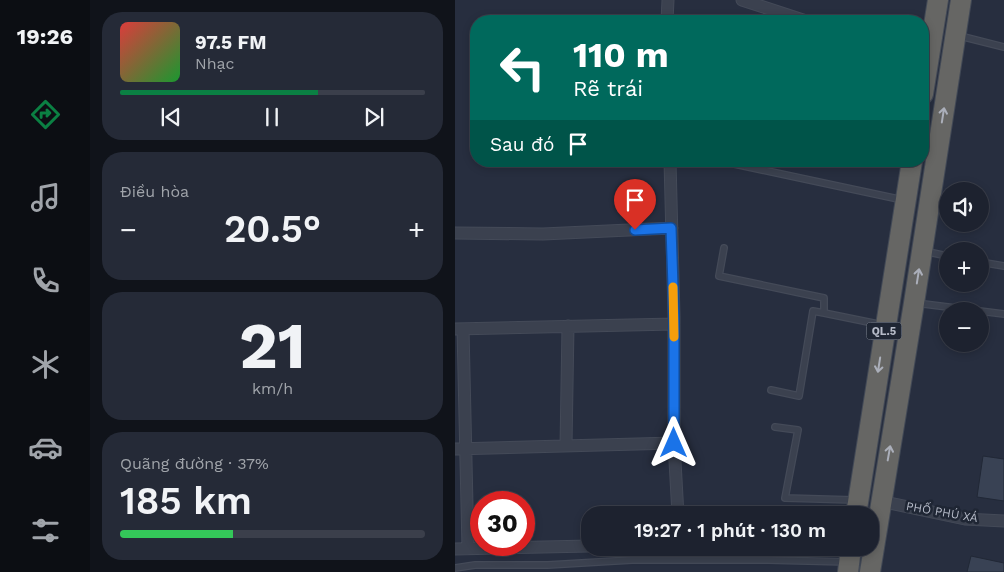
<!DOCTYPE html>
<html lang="vi">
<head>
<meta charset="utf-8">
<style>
  body { margin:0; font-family:"Work Sans",sans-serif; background:#252a37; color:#f1f3f6; height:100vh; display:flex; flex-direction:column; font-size:19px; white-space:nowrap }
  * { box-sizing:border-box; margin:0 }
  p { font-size:16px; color:#a0a4aa }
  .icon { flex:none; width:28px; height:28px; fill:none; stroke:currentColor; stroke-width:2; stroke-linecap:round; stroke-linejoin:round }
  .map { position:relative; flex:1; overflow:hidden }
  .sheet { display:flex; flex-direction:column; gap:12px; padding:12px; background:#10131a; width:365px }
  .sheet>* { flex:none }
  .hud { position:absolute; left:15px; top:15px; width:459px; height:152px; border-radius:20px; box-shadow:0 2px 8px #0003,0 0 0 1px #3b3f4b; background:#00695c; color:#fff; overflow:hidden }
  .buttons { position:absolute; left:484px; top:182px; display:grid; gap:10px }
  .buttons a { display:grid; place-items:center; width:50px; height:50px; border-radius:50%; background:#1d222f; box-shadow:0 2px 8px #0003,0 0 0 1px #3b3f4b; font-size:25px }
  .speed { position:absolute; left:15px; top:491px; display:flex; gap:10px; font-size:25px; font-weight:700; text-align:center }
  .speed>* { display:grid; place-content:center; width:65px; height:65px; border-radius:50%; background:#1d222f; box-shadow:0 2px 8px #0003,0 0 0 1px #3b3f4b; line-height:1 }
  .speed .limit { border:8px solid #d22; background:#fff; color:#111 }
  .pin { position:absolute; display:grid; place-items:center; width:42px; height:42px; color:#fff; margin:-51px -21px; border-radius:50% 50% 50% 0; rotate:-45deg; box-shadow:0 0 5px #0007 }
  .pin .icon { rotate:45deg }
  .me { position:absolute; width:55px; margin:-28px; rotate:0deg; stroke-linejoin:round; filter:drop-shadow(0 0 4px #0008) }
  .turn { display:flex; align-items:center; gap:18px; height:105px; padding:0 20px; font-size:22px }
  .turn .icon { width:65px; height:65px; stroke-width:2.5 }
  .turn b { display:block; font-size:35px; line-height:42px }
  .then { display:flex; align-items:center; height:48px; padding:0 20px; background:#0003; gap:10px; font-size:19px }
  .big { font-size:38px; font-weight:600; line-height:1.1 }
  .sheet .card { flex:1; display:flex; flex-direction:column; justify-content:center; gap:8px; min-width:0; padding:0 18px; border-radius:20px; background:#252a37 }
  .sheet .dial { align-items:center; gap:0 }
  .dial b { font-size:65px; line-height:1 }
  .song { display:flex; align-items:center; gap:15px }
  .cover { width:60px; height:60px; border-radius:8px; background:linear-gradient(135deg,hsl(0 70% 55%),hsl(130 70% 35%)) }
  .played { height:5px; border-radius:2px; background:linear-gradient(90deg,#0b8043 65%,#3b3f4b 65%) }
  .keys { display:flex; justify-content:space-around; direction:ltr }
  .heat { display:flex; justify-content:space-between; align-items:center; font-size:28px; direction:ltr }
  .charge { height:8px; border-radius:4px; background:linear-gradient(90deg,#34c759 37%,#3b3f4b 0) }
  .trip { position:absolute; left:126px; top:506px; width:298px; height:50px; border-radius:20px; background:#1d222f; box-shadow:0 2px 8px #0003,0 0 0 1px #3b3f4b; font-weight:600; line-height:50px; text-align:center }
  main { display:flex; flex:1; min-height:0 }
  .dock { display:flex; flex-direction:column; width:90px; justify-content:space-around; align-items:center; background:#0c0e13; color:#a0a4aa }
  .dock .icon { width:35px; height:35px }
  .dock .selected { color:#0b8043 }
  .dock b { font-size:22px; color:#f1f3f6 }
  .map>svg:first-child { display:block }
  .building { fill:#394254; stroke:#212836 }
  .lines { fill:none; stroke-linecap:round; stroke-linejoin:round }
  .service-casing { stroke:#444a58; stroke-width:8 }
  .minor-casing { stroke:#444a58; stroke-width:13 }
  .trunk-casing { stroke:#424956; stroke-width:22 }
  .service { stroke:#3b414f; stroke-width:5.5 }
  .minor { stroke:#3b414f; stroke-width:11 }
  .trunk { stroke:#666664; stroke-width:20 }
  .oneway { stroke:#abafba }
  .route-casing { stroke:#114b97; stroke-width:12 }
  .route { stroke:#1a73e8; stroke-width:9 }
  .slow { stroke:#f59e0b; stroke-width:9 }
  .labels { text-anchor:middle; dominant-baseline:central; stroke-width:5; stroke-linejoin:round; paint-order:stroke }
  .shield { fill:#1f2634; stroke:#898f9c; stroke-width:1 }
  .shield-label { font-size:11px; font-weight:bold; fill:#b7bcc9 }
  .street-label { font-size:12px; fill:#b7bcc9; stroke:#1f2634 }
</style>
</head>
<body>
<main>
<nav class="dock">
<b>19:26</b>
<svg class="icon selected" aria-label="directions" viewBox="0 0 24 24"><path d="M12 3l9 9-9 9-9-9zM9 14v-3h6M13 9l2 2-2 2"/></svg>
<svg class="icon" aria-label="music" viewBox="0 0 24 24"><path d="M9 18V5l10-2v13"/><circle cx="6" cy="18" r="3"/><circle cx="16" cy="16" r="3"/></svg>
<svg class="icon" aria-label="phone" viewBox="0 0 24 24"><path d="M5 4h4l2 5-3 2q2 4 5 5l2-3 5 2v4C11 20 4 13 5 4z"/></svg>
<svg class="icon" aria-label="climate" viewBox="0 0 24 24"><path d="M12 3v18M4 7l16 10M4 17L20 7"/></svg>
<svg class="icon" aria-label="car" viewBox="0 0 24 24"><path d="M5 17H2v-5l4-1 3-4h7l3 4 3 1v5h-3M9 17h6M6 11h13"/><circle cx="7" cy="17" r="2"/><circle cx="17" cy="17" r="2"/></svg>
<svg class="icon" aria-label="filters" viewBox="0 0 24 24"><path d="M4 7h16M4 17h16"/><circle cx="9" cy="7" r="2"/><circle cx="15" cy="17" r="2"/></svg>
</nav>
<section class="sheet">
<div class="card">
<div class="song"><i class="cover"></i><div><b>97.5 FM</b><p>Nhạc</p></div></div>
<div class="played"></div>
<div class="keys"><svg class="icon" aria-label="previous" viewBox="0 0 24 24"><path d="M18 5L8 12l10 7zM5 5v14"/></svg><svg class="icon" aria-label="pause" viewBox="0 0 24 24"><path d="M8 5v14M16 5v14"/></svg><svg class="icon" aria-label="next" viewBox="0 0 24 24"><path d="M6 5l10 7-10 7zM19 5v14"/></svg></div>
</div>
<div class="card"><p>Điều hòa</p>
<div class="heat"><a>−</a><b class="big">20.5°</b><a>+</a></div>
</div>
<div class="card dial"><b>21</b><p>km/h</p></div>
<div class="card"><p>Quãng đường · 37%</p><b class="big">185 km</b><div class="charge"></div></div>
</section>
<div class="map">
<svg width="549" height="572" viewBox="0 0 549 572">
  <rect width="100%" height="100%" fill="#272e3f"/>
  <path class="building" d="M528 456 549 459V501L522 497Z
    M516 556 549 563V572H512Z"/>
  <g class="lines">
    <g class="service-casing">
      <path id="service" d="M505 36 549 47
        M270 162 448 200
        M269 248 264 276 369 298V313L428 325
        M469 251 492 256
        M525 262 549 266
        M461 303 549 314
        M316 390 344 396 358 311 369 313
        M320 427 343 430 330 498 399 500
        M0 568 20 565H93L177 560H313L392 562"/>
    </g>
    <g class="minor-casing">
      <path id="minor" d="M287 0 351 21
        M212 21 213 0
        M215 161 219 316V443L223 515
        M0 233 88 234 217 228
        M0 329 219 324
        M8 329 13 549
        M111 446 113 326
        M0 449 219 443
        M425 501 510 519 549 521
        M0 549 135 546"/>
    </g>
    <g class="trunk-casing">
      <path id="trunk" d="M468 94 483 0
        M401 515 457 161
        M393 572 396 548
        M415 572 459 303 506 0"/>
    </g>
    <use href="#service" class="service"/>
    <use href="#minor" class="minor"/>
    <use href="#trunk" class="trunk"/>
  </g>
  <defs><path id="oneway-shaft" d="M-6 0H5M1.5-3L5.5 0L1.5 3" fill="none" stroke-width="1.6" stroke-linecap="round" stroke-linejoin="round" transform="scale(1.25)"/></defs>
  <g class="oneway">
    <use href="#oneway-shaft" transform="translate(488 115) rotate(-81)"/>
    <use href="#oneway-shaft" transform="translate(463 276) rotate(-81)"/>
    <use href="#oneway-shaft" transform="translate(424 365) rotate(99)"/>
    <use href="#oneway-shaft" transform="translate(434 453) rotate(-80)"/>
  </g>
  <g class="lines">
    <g class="route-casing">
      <path id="route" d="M180 230 216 228 219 316V443"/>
    </g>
    <use href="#route" class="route"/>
    <path class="slow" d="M218 287 219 337"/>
  </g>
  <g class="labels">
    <rect class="shield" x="411.5" y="322.5" width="35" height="17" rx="4"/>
    <g class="shield-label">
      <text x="429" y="331">QL.5</text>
    </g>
    <g class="street-label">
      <text transform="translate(487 512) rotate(10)">PHỐ PHÚ XÁ</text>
    </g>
  </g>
</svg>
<div class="buttons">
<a><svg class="icon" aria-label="sound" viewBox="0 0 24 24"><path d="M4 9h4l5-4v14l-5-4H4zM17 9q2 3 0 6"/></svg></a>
<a>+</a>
<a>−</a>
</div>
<div class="speed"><div class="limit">30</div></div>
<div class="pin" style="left:180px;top:230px;background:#d93025"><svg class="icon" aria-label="arrive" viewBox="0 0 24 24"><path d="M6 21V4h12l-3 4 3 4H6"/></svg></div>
<svg class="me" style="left:219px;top:443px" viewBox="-20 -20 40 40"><path d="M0-17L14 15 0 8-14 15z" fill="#1a73e8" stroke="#fff" stroke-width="4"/></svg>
<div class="trip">19:27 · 1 phút · 130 m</div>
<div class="hud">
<div class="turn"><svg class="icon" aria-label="left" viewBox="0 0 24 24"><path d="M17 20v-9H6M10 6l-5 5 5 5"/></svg><div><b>110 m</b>Rẽ trái</div></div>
<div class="then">Sau đó<svg class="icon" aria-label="arrive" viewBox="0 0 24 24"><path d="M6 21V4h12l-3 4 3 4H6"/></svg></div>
</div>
</div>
</main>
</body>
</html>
